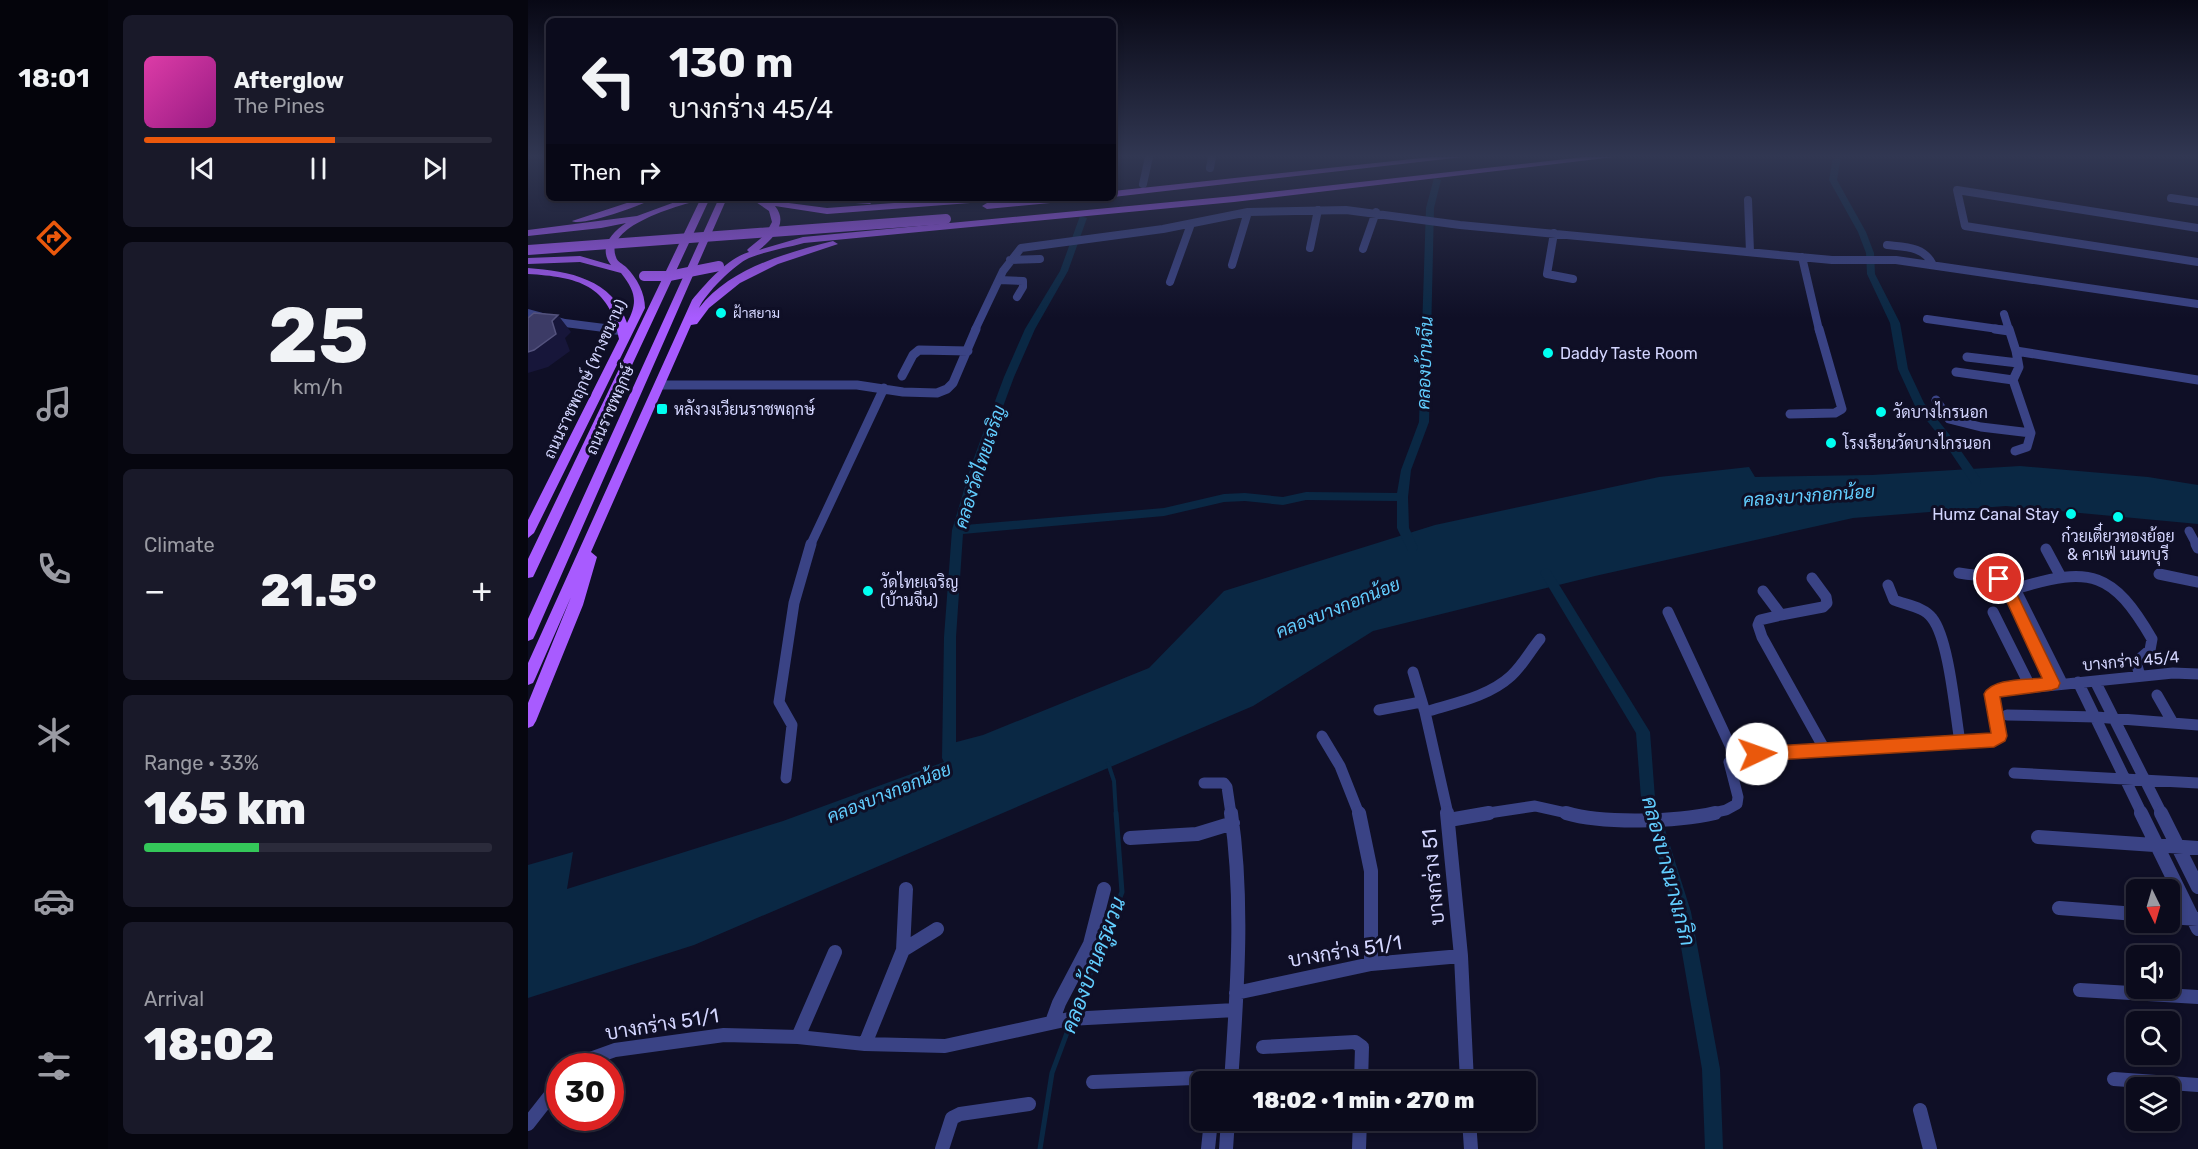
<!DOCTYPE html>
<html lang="en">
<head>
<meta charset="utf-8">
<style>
  body { margin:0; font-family:Rubik,Sarabun,sans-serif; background:#191929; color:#f1f3f6; height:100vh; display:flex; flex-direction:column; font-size:22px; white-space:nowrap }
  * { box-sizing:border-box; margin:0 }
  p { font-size:20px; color:#9a9ba3 }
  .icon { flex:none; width:33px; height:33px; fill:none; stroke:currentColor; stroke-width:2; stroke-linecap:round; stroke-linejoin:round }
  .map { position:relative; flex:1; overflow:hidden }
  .sheet { display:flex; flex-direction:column; gap:15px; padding:15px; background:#06060f; width:420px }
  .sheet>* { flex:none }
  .guide { position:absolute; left:18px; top:18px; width:570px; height:183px; border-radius:9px; box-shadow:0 3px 9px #0003,0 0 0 2px #2b2b3b; background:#0b0b1c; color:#f1f3f6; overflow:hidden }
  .needle { width:39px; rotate:175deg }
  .fabs { position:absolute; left:1598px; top:879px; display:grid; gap:12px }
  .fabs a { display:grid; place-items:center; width:54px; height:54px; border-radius:9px; background:#0b0b1c; box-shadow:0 3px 9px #0003,0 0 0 2px #2b2b3b; font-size:30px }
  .speed { position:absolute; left:18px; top:1053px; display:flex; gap:12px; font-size:30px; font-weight:700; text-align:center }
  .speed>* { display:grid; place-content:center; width:78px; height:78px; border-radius:50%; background:#0b0b1c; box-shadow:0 3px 9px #0003,0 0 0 2px #2b2b3b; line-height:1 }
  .speed .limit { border:9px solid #d22; background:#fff; color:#111 }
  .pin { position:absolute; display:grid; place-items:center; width:51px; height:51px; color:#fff; margin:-26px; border:3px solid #fff; border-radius:50%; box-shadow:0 2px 6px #0007 }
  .me { position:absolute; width:66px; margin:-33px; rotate:87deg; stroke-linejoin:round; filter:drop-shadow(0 0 4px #0008) }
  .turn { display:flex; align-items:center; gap:21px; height:126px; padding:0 24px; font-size:27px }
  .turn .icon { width:78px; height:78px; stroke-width:2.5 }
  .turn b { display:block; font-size:42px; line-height:51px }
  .then { display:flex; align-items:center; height:57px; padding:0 24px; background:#0003; gap:12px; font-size:22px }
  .big { font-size:45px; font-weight:800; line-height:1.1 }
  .sheet .card { flex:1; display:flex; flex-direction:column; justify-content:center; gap:9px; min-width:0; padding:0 21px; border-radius:9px; background:#191929 }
  .sheet .dial { align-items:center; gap:0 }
  .dial b { font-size:78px; line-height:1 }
  .song { display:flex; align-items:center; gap:18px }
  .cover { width:72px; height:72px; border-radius:9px; background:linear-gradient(135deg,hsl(320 70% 55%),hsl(310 70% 35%)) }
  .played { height:6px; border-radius:3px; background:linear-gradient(90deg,#ea580c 55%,#2b2b3b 55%) }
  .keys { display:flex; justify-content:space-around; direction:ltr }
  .heat { display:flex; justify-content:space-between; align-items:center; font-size:33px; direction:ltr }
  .charge { height:9px; border-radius:4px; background:linear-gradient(90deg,#34c759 33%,#2b2b3b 0) }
  .trip { position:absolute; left:663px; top:1071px; width:345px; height:60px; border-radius:9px; background:#0b0b1c; box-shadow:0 3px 9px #0003,0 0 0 2px #2b2b3b; font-weight:800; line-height:60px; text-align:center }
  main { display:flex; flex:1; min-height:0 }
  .tabs { display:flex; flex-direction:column; width:108px; justify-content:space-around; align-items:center; background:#04040b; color:#9a9ba3 }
  .tabs .icon { width:42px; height:42px }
  .tabs .on { color:#ea580c }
  .tabs b { font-size:27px; color:#f1f3f6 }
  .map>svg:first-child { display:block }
  .water { fill:#0a2844 }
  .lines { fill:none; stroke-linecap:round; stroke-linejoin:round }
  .stream-far1 { stroke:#0a2844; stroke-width:4 }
  .stream { stroke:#0a2844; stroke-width:5 }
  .canal { fill:#0a2844; fill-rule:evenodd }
  .minor-far3 { stroke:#3a4385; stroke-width:8 }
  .minor-far2 { stroke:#3a4385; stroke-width:9 }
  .minor-far1 { stroke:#3a4385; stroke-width:11 }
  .minor { stroke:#3a4385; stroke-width:14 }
  .major { fill:#a85bff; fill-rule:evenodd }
  .major-bridge { stroke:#a85bff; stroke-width:10 }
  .shaded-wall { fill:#17163a }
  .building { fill:#3c3b66; stroke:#54537e; stroke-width:1.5 }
  .route { fill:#ea580c; stroke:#983908; stroke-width:1.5 }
  .poi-dot { fill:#00fff1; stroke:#0f0f26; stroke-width:2 }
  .labels { text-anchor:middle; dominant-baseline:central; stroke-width:6; stroke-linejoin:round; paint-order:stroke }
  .far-poi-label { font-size:14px; fill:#d4d6ff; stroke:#0f0f26; text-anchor:start }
  .poi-label { font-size:16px; fill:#d4d6ff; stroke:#0f0f26; text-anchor:start }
  .street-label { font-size:16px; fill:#d4d6ff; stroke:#0f0f26 }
  .water-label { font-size:18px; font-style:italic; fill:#62ceff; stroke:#0f0f26 }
  .near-street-label { font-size:20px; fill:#d4d6ff; stroke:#0f0f26 }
  .near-water-label { font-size:21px; font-style:italic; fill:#62ceff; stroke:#0f0f26 }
</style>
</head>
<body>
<main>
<nav class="tabs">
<b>18:01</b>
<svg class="icon on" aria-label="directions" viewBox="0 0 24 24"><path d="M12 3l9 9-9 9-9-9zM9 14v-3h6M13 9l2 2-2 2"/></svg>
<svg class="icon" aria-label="music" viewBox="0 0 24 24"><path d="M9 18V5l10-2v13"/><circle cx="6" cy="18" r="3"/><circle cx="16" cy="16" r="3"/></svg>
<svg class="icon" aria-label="phone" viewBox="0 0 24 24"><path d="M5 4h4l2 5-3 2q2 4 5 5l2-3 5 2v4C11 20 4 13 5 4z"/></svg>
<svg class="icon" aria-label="climate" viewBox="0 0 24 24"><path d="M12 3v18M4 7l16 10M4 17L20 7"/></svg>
<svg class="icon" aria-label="car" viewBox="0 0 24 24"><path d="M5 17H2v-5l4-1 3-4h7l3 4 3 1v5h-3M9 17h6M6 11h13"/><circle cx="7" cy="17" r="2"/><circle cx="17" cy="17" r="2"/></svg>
<svg class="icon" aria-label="filters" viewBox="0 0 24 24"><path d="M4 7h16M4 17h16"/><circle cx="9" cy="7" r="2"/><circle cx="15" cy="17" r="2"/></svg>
</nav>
<section class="sheet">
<div class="card">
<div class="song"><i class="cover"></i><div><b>Afterglow</b><p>The Pines</p></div></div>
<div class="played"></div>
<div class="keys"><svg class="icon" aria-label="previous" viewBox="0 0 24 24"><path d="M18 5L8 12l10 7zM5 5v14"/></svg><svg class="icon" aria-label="pause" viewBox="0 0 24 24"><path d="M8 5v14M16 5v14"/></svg><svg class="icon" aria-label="next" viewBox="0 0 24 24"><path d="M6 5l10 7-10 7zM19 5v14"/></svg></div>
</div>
<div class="card dial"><b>25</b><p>km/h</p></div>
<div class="card"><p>Climate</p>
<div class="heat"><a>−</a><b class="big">21.5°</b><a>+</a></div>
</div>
<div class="card"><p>Range · 33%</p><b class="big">165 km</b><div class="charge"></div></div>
<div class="card"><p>Arrival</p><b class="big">18:02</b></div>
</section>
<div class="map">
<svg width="1670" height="1149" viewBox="0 0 1670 1149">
  <rect width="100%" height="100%" fill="#0f0f26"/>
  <path class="water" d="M1492 466 1620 477 1670 485V524L1478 506 1325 518 1067 576 845 631 725 706 166 945 0 998V865L45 852 39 889 255 821 416 762 417 745 455 735 621 668 696 591 907 525 1131 477 1221 467 1227 477 1344 475Z"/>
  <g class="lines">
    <path class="stream-far1" d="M580 763 586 781 588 814"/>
    <path class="stream" d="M546 1015 594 892 588 813
      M512 1149 524 1073 543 1022"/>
    <path class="canal" d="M1305 157H1313L1309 180 1338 232 1346 253 1347 274 1372 323 1380 369 1396 403 1421 434 1452 478 1453 481 1452 484H1444L1413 438 1387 406 1370 369 1362 323 1339 274 1338 253 1330 232 1301 180Z
      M906 178 913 180 906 208 901 422 883 470 880 497 881 528 890 548 888 551H880L869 528V501L778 500 755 505 717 501 696 502 636 516 435 534 428 637V758L426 762 421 764 416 762 414 758 416 637 424 530 444 463 476 377 497 329 532 271 552 216 559 218 540 271 507 329 486 377 454 463 437 525 636 508 696 494 717 493 755 497 778 492 869 493 873 470 891 422 898 208Z
      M556 198H564V200L557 202Z
      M1018 568 1022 570 1122 732 1127 798 1163 912 1192 1069 1195 1149H1177L1174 1069 1147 912 1113 798 1108 733 1014 576 1012 573 1014 570Z"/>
    <path class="minor-far3" d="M682 168 684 157
      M615 184 621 157
      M1643 198 1670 202
      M1220 200 1222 252
      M1670 228 1429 190 1437 226 1670 262
      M1026 233 1019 274 1045 279
      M1359 245C1377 247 1396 246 1405 265
      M782 248 790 210
      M835 249 848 212
      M1274 257 1291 330
      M482 260 512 259
      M704 265 720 212
      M471 280 495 281V287L489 297
      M642 282 663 224
      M0 313 37 323 92 330
      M1476 314 1481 330
      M1399 319 1477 330
      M447 330 475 271 493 248 635 229 720 212 818 210 932 225 1304 260H1368L1670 304"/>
    <path class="minor-far2" d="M80 329 96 331
      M1467 329 1481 331
      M1481 329 1488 351
      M1439 357 1490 363
      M1428 372 1485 380
      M374 376 385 355 391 350 440 351
      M133 385H329L375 392 409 393 419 389 425 383 448 329
      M1408 400 1421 419 1453 427 1503 433 1485 380 1491 367 1488 351 1670 380
      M1262 414 1307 413 1314 409 1291 329
      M1487 451 1499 447 1503 433
      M1661 531 1669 546
      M282 546 356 388"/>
    <path class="minor-far1" d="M1668 544 1670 548
      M1518 549 1533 577
      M1431 573C1468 579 1471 571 1488 607
      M1631 574 1670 582
      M1360 585 1366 600C1378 605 1396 607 1404 618 1421 639 1427 713 1432 742
      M1235 591 1253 615 1232 620 1230 625 1234 637 1297 750
      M1140 612 1207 756
      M1465 612 1502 686
      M1253 615 1295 607 1299 603 1298 597 1284 578
      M1497 627 1524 683
      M885 672 897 712 920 814
      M1567 681 1634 814
      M1550 682 1614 814
      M1534 683 1489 593 1490 588C1563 566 1585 572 1624 639L1622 650 1608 662 1612 676
      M1629 695 1645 723
      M851 710 893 702
      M897 712C926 703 960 697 983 676 995 665 1002 651 1012 639
      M1479 715 1568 717 1670 725
      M794 736 812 766 831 814
      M1486 773 1670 783
      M258 778 264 725 251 702 266 603 283 544
      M676 783H696L699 787 703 814
      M954 814 1007 806 1043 814
      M1180 814 1198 810 1209 804 1210 797 1201 762 1207 756 1466 740 1471 736V731L1464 694 1469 691 1645 673 1670 674"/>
    <path class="minor" d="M703 813C716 902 709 993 703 1082
      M831 813 843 871V964
      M919 813 933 956 939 1082
      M1038 813C1075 824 1148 822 1187 813
      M1613 813 1670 929
      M1633 813 1670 887
      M921 820 961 813
      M1510 837 1670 848
      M602 838 669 834 705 823
      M1531 908 1608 914
      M1641 917 1670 919
      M375 950 409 929
      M1552 990 1670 997
      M708 993 843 964 933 956
      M524 1022 531 1003 562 944 576 889
      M270 1037 307 952
      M337 1044 375 950 378 889
      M735 1047 827 1042 834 1047 833 1082
      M51 1066 62 1059 87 1050 196 1035 270 1037 337 1044 417 1046 541 1019 707 1010
      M1586 1079 1670 1085
      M565 1082 666 1078 682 1079 684 1082
      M1392 1110 1402 1149
      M941 1120 943 1149
      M0 1124 32 1083
      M414 1149 424 1118 432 1114 501 1104
      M680 1149 683 1120
      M698 1149 700 1120
      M831 1149 832 1120"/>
    <path class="major" d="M903 157H935L585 197V191Z
      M1056 157H1086L706 202 276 243C258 248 238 251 221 258 207 264 177 294 171 308 202 268 258 253 305 241L310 244 250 264 212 283 181 308 169 324 163 325 63 552 69 557 55 605 8 721 5 726 0 728V703L43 597 7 679 5 683 0 685V663L164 300C178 283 200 258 221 252L219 250 221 248 237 235 244 222 241 211 222 198 299 208 433 198H472L468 201 299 214 247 206C261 223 245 239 231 250L275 237 706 196Z
      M114 198H126C116 205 53 227 44 221Z
      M158 198H182L7 573 5 577 0 578V559L172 200C152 205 75 226 88 257 89 262 95 264 98 267 109 278 117 293 117 308L6 533 0 538V520L91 339C82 284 49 277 0 274V268C41 271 85 279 99 323 110 302 108 292 93 273L52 262 0 264V258L52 256 83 265C70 248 83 233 98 223L73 228 0 236V230L109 216Z
      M191 198H199L7 635 5 639 0 641V619Z
      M295 198H337L346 201 342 204 299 201Z
      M515 198H547L543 201 459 209 454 206 459 203Z"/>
    <path class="major-bridge" d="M0 250 418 219
      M116 276H141L191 266"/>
  </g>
  <path class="shaded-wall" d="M30 315 43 332 37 338 42 351 20 367 0 373V352L24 321Z"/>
  <path class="building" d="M6 313 30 315 24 321 28 334 6 350 0 352V318Z"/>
  <linearGradient id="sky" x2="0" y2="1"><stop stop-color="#080815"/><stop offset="0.49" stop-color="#313752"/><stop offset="1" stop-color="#313752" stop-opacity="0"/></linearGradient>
  <rect width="1670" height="318" fill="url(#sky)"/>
  <path class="route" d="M1471 574 1482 580 1532 683 1530 688 1524 690 1472 697 1479 736 1477 741 1466 747 1229 761 1223 759 1221 754 1223 749 1229 747 1463 733 1456 694C1464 678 1498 680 1514 678L1472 587 1464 579Z"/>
  <g class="poi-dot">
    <circle cx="193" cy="313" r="6"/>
    <circle cx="1020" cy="353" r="6"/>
    <rect x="128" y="403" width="12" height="12" rx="3"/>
    <circle cx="1353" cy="412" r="6"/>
    <circle cx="1303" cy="443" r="6"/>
    <circle cx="1543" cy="514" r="6"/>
    <circle cx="1590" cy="517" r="6"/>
    <circle cx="340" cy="591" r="6"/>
  </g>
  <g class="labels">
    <g class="far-poi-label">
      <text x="205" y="313">ฝ้าสยาม</text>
    </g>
    <g class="poi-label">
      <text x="1032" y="353">Daddy Taste Room</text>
      <text x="146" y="409">หลังวงเวียนราชพฤกษ์</text>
      <text x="1365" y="412">วัดบางไกรนอก</text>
      <text x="1315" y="443">โรงเรียนวัดบางไกรนอก</text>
      <text x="1531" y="514" text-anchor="end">Humz Canal Stay</text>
      <text x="1590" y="536" text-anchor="middle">ก๋วยเตี๋ยวทองย้อย<tspan x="1590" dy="18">&amp; คาเฟ่ นนทบุรี</tspan></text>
      <text x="352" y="582">วัดไทยเจริญ<tspan x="352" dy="18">(บ้านจีน)</tspan></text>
    </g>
    <g class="street-label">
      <text transform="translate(57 379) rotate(-65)">ถนนราชพฤกษ์ (ทางขนาน)</text>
      <text transform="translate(82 410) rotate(-66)">ถนนราชพฤกษ์</text>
      <text transform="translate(1603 661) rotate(-5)">บางกร่าง 45/4</text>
    </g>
    <g class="water-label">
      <text transform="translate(897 363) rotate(-88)">คลองบ้านจีน</text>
      <text transform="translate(452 467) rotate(-72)">คลองวัดไทยเจริญ</text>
      <text transform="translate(1281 496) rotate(-4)">คลองบางกอกน้อย</text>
      <text transform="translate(810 608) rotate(-22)">คลองบางกอกน้อย</text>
      <text transform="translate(361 793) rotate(-22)">คลองบางกอกน้อย</text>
    </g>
    <g class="near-street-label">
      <text transform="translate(905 877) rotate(-95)">บางกร่าง 51</text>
      <text transform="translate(817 951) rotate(-9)">บางกร่าง 51/1</text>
      <text transform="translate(134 1024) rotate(-9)">บางกร่าง 51/1</text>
    </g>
    <g class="near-water-label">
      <text transform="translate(1141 871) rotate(75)">คลองบางนางเกริก</text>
      <text transform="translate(565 965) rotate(-69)">คลองบ้านครูผวน</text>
    </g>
  </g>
</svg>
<div class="fabs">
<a><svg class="needle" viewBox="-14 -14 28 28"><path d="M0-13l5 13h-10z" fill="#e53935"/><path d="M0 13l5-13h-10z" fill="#9a9ba3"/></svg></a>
<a><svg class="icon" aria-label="sound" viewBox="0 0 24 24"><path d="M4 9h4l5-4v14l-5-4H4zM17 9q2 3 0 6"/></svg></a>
<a><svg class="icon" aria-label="search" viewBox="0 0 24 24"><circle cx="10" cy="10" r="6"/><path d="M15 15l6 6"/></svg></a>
<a><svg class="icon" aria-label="layers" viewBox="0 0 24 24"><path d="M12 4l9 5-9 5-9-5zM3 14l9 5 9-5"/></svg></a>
</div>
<div class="speed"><div class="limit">30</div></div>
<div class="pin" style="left:1471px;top:579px;background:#d93025"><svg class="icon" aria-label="arrive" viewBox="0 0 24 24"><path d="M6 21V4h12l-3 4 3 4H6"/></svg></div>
<svg class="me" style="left:1229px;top:754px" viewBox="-20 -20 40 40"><circle r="19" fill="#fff"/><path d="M0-13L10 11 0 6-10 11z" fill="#ea580c"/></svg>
<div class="trip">18:02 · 1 min · 270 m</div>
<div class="guide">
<div class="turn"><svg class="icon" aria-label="left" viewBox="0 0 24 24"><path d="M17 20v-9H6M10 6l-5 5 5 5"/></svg><div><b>130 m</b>บางกร่าง 45/4</div></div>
<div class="then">Then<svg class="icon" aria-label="right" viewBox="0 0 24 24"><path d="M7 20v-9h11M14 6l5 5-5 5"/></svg></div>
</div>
</div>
</main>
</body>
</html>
